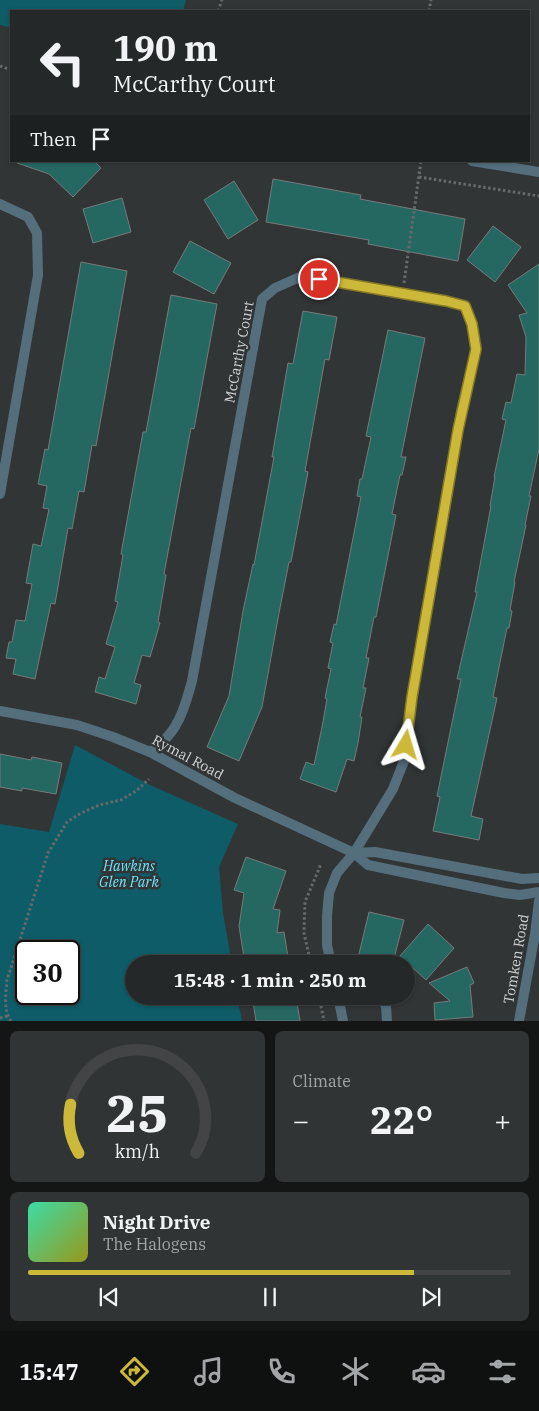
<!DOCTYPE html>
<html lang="en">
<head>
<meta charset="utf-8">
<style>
  body { margin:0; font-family:"IBM Plex Serif",serif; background:#313434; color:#f1f3f6; height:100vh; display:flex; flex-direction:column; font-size:19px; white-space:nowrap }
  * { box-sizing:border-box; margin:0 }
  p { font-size:16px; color:#a3a6a8 }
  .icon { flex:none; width:28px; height:28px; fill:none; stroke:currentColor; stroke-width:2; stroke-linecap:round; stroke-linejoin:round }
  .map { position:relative; height:1021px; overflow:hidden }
  .drawer { display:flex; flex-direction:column; gap:10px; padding:10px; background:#141616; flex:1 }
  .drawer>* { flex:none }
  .banner { position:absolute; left:10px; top:10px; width:520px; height:152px; border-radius:0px; box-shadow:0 1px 4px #0004,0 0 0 1px #424445; background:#252828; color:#f1f3f6; overflow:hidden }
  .speed { position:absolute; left:15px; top:940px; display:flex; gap:10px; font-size:25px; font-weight:700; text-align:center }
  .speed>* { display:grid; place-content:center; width:65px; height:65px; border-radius:50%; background:#252828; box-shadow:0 1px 4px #0004,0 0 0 1px #424445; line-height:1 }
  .speed .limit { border:2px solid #111; border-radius:8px; background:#fff; color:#111 }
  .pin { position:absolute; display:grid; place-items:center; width:42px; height:42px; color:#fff; margin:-21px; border:2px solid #fff; border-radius:50%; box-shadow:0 1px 5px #0007 }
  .me { position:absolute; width:55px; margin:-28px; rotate:7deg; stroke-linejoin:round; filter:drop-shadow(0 0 4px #0008) }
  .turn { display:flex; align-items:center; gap:18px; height:105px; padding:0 20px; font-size:22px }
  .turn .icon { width:65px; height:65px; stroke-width:2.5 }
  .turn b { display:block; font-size:35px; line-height:42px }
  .then { display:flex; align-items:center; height:48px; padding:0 20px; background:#0003; gap:10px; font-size:19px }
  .big { font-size:38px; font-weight:800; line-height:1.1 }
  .drawer .widget { flex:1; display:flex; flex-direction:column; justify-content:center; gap:8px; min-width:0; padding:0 18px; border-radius:8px; background:#313434 }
  .drawer .dial { align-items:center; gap:0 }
  .dial svg { height:130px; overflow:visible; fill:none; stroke:#424445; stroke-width:7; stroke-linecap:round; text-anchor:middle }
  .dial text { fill:#f1f3f6; stroke:none }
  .song { display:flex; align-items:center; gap:15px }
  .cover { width:60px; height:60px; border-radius:8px; background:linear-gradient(135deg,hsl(160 70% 55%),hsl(60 70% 35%)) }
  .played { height:5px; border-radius:2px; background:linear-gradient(90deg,#ccb939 80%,#424445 80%) }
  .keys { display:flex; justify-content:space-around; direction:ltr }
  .heat { display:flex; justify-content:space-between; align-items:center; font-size:28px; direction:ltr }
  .drawer .tiles { flex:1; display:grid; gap:10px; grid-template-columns:1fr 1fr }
  .widget:last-child { grid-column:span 2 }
  .trip { position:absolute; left:125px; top:955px; width:290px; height:50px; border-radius:25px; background:#252828; box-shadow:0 1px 4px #0004,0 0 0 1px #424445; font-weight:800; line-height:50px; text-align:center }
  .tabs { display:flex; height:80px; justify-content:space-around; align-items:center; background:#0f1010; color:#a3a6a8 }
  .tabs .icon { width:35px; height:35px }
  .tabs .active { color:#ccb939 }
  .tabs b { font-size:22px; color:#f1f3f6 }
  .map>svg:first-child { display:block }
  .green { fill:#0e5c67; fill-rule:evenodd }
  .building { fill:#256761; stroke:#767b7a }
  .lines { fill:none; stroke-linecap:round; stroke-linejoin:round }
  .path { stroke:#676a6b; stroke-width:3; stroke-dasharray:2.5 2.5; stroke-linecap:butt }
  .service { stroke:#546e7c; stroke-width:10 }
  .minor { stroke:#546e7c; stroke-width:10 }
  .tertiary { stroke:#546e7c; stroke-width:10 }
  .route-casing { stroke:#857825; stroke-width:12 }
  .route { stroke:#ccb939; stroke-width:9 }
  .labels { text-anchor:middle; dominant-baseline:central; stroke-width:5; stroke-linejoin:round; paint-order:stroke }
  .street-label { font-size:14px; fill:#d1d3d4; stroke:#313536 }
  .park-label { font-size:14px; font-style:italic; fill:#6be7fb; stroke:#313536 }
</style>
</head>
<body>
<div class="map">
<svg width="539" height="1021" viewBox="0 0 539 1021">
  <rect width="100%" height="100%" fill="#313536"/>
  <path class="green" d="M0 0H186L183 11H11V28L0 25Z
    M75 745 150 785 238 824 219 867 223 913 232 964H134V996H237L242 1021H0V824L49 832ZM69 951V994H26V951Z"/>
  <path class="building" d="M18 161H94L101 168 73 197 49 174 17 163Z
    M273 179 361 195 360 199 465 219 458 261 368 244 369 240 266 222Z
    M234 181 258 220 228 239 204 200Z
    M122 198 131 232 93 243 83 209Z
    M493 226 521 247 495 282 467 260Z
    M190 241 231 263 214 294 173 272Z
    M81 262 127 271 96 446 92 445 84 492 79 491 72 529 68 528 55 604 51 603 35 679 13 674 16 659 6 658 9 642H12L16 620 25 621 32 584 26 583 33 544 41 546 49 509 43 508 47 486 38 484 45 449 48 450Z
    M539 264V449L529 496H531L525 525H526L514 582H515L510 610 512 611 509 628H507L493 697 497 698 471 816 483 819 479 840 433 831 440 797 437 796 461 679H457L477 592H475L491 506H490L495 477H494L506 420 502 419 506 402 511 403 517 374 525 375 526 337 519 315 527 313 508 285Z
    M171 295 217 304 194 429 191 428 164 574 166 575 158 622 160 623 150 657 142 655 134 683 141 685 136 704 95 692 99 677 105 679 115 647 106 644 118 602 115 601 123 555 121 554 143 432H146Z
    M303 311 337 317 329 360 325 359 305 471 308 472 291 562H289L279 613 262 707 239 761 207 747 229 696 243 611 253 564 254 565 274 457H272L288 363 293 364Z
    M388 330 425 338 401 457H406L402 475H400L392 514 396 515 376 617H374L366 658H369L363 688H366L360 717H362L358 743 354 761 347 759 336 792 300 779 306 762 314 765 322 727 327 699 325 698 331 669 328 668 333 643 330 642 334 624 336 625 361 497 357 496 360 479H362L371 437 366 436Z
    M0 754 31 760 32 757 62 763 56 794 22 788V791L0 787Z
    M246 857 286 871 273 909 280 910 277 933 284 932 289 964H245L239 926 244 893 234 890Z
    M369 912 404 920 393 962 359 954Z
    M428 924 454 948 426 980 400 956Z
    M467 967 474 983 470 985 473 1017 435 1020 434 1003 450 1001 429 983Z
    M252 996H296L300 1021H256Z"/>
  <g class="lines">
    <path class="path" d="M218 11 222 0
      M429 11 431 0
      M0 66 11 70
      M419 177 539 196
      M404 283 421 161
      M311 964 304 933 305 902 321 864
      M319 996 324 1021
      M0 1018 8 1016
      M11 1021C3 1010 6 993 7 980L48 853 67 822 81 813 99 805 121 800 136 791 149 779"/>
    <path class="service" d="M472 161 539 172"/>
    <path class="minor" d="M0 204 28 217 37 233 38 275 0 494
      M150 752C156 747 163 742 168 736 181 722 187 699 192 681L262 299 275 288 302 276 446 301 465 306 472 324 476 349 461 411 412 697 404 761 393 789 354 853 337 873 329 893 327 916V945L331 964
      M338 996 343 1021
      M379 996 386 1006 387 1021"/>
    <path class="tertiary" d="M0 711 77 725 113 737 150 752 235 798 354 853 368 865 504 893 520 895 539 892
      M354 853 375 852 522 879 539 878
      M519 1021 535 934 539 901"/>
  </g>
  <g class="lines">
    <g class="route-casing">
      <path id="route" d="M319 279 446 301 465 306 472 324 476 349 458 430 412 697 406 745"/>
    </g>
    <use href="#route" class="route"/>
  </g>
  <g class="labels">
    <g class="street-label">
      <text transform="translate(239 352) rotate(-79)">McCarthy Court</text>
      <text transform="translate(188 757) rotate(28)">Rymal Road</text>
      <text transform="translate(516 959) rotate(-80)">Tomken Road</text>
    </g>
    <g class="park-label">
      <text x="129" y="866">Hawkins<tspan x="129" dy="16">Glen Park</tspan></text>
    </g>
  </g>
</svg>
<div class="speed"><div class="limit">30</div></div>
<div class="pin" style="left:319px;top:279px;background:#d93025"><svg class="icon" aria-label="arrive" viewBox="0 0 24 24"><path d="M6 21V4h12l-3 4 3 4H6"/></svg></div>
<svg class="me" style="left:406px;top:745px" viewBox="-20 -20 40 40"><path d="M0-17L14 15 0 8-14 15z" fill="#ccb939" stroke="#fff" stroke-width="4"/></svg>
<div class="trip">15:48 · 1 min · 250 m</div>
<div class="banner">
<div class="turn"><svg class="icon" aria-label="left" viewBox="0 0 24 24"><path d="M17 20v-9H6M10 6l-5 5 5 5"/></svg><div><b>190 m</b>McCarthy Court</div></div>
<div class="then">Then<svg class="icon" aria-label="arrive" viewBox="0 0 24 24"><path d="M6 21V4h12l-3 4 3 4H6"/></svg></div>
</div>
</div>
<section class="drawer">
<div class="tiles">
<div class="widget dial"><svg viewBox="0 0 100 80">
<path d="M14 69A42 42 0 1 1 86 69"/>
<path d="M14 69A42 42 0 0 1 9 39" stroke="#ccb939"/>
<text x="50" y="56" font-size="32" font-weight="700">25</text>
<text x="50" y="72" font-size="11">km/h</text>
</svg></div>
<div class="widget"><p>Climate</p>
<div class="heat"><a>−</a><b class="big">22°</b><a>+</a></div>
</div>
<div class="widget">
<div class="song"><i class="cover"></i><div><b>Night Drive</b><p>The Halogens</p></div></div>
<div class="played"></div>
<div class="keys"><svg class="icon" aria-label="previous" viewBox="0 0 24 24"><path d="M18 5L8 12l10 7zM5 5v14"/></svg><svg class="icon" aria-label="pause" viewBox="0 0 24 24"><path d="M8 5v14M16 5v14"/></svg><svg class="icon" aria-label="next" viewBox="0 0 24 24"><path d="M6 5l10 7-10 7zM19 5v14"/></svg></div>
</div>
</div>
</section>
<nav class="tabs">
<b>15:47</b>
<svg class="icon active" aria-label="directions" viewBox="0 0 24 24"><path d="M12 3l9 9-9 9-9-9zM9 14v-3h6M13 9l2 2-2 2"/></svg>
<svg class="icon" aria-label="music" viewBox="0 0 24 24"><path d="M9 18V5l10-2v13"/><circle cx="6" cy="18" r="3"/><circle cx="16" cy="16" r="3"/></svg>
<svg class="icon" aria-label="phone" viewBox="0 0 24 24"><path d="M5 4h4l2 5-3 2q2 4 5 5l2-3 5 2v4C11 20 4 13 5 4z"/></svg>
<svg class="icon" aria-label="climate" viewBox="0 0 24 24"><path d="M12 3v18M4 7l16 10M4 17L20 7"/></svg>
<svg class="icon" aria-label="car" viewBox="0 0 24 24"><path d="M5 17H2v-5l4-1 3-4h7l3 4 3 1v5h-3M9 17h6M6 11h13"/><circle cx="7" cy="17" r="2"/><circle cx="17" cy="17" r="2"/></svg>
<svg class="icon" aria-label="filters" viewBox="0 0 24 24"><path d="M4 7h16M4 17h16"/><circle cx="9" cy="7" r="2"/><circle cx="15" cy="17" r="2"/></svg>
</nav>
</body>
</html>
